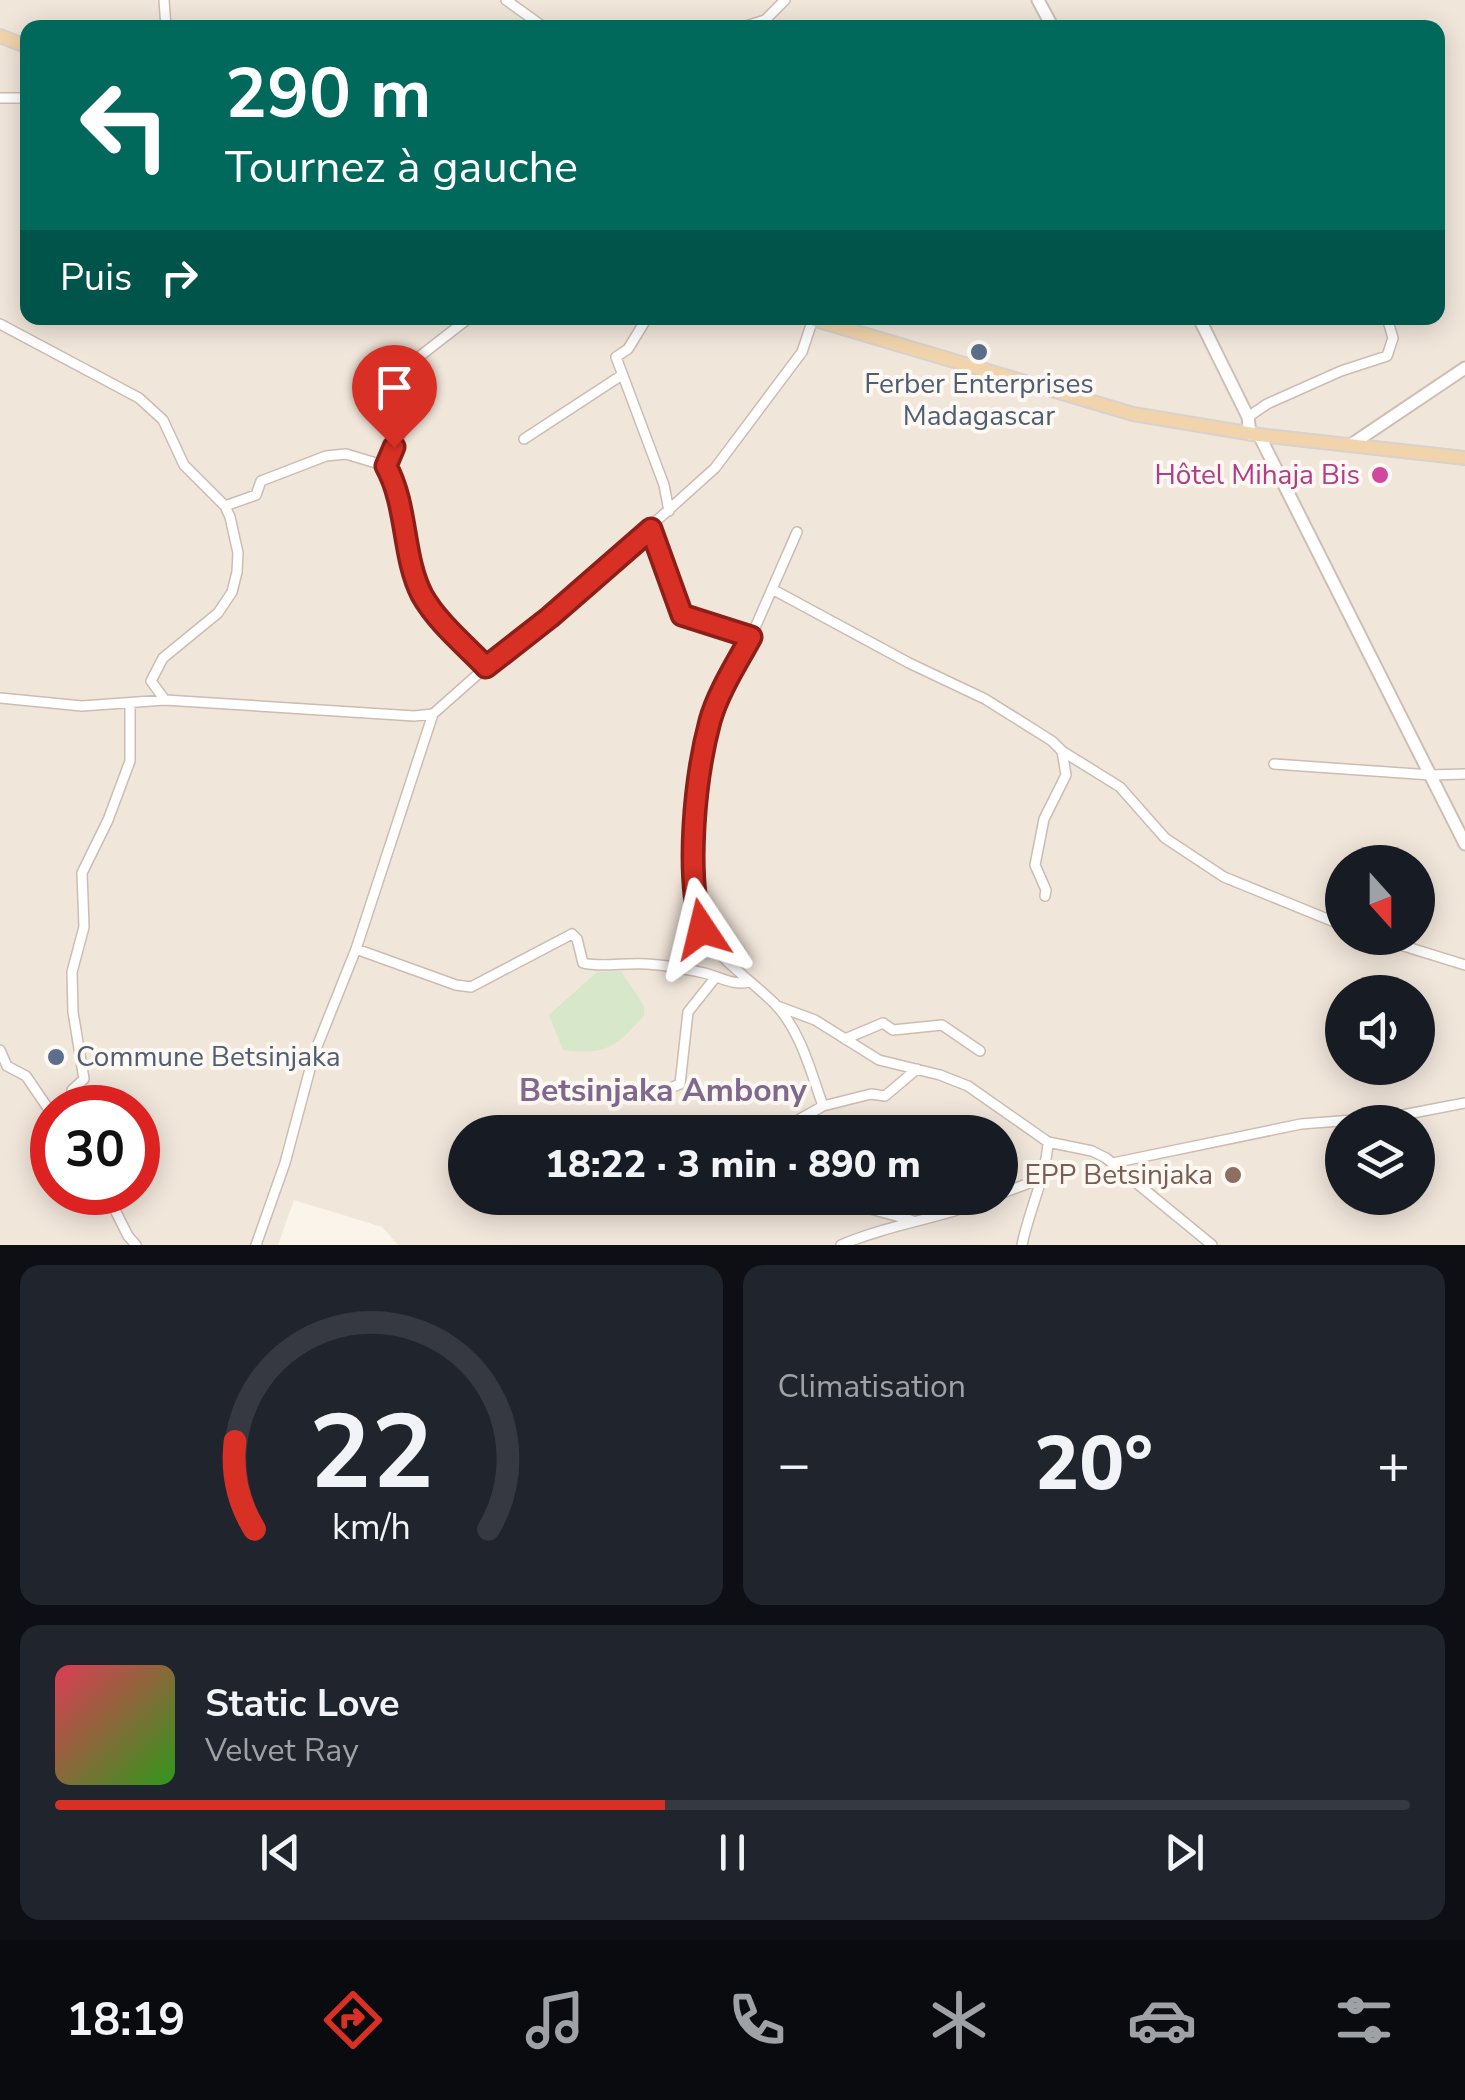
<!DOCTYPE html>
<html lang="fr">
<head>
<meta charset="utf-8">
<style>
  body { margin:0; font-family:"Nunito Sans",sans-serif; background:#20242c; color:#f1f3f6; height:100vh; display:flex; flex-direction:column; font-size:38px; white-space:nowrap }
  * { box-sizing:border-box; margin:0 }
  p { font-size:32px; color:#9ea1a6 }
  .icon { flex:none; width:55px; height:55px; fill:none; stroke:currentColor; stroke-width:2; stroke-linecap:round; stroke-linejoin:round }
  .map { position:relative; height:1245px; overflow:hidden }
  .panel { display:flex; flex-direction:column; gap:20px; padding:20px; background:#0d0f14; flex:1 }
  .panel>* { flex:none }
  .hud { position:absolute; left:20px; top:20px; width:1425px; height:305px; border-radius:20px; box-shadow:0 5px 25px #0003; background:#00695c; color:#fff; overflow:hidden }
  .needle { width:65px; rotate:159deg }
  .controls { position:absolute; left:1325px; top:845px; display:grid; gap:20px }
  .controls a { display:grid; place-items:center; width:110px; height:110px; border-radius:50%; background:#171b24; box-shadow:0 5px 25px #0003; font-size:50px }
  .speed { position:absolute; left:30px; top:1085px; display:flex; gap:20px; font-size:50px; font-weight:700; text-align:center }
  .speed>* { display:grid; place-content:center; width:130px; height:130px; border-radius:50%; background:#171b24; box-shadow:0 5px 25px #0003; line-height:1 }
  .speed .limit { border:15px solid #d22; background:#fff; color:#111 }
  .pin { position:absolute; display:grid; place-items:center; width:85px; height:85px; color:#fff; margin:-102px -42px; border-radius:50% 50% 50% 0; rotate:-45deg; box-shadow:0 0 10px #0007 }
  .pin .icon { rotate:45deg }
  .me { position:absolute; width:110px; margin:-55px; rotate:350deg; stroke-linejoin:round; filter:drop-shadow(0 0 8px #0008) }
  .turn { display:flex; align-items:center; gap:35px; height:210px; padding:0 40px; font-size:45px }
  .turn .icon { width:130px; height:130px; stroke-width:2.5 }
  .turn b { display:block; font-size:70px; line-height:85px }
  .then { display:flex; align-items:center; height:95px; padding:0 40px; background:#0003; gap:20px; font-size:38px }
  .big { font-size:75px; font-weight:800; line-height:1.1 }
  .panel .card { flex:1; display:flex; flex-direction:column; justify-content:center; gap:15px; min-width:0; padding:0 35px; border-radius:20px; background:#20242c }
  .panel .dial { align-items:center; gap:0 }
  .dial svg { height:260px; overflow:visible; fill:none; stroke:#363941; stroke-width:7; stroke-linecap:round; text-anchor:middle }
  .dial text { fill:#f1f3f6; stroke:none }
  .song { display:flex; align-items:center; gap:30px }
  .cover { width:120px; height:120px; border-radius:15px; background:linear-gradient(135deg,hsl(350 70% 55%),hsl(110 70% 35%)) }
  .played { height:10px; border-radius:5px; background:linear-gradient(90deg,#d93025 45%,#363941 45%) }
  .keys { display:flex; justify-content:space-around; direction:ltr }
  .heat { display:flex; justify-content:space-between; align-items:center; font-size:55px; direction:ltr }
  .panel .tiles { flex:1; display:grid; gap:20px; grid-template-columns:1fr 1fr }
  .card:last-child { grid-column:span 2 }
  .trip { position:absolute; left:448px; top:1115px; width:570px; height:100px; border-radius:50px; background:#171b24; box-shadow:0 5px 25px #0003; font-weight:800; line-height:100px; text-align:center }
  .menu { display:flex; height:160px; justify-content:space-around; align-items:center; background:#090b0e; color:#9ea1a6 }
  .menu .icon { width:70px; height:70px }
  .menu .on { color:#d93025 }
  .menu b { font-size:45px; color:#f1f3f6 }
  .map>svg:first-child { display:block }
  .residential { fill:#f1e6da; fill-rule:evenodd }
  .green { fill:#d7e7ca }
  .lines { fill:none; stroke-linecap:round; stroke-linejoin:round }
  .street-casing { stroke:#ccbcb2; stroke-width:12 }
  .secondary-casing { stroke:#d0beb2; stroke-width:15 }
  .primary-casing { stroke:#d8d1ce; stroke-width:16 }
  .street { stroke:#fff; stroke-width:9 }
  .secondary { stroke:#fff; stroke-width:11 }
  .primary { stroke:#f1d4ab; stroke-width:12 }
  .route-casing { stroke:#8d1f18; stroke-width:25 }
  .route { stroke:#d93025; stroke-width:18 }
  .service-dot { fill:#5c6f8a; stroke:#fdf8f1; stroke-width:4 }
  .hotel-dot { fill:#d1479c; stroke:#fdf8f1; stroke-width:4 }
  .education-dot { fill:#8d6e63; stroke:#fdf8f1; stroke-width:4 }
  .labels { text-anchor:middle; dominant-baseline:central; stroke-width:8; stroke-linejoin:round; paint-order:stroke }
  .service-label { font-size:28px; fill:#4e5e75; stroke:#fdf8f1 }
  .hotel-label { font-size:28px; fill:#b23c85; stroke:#fdf8f1; text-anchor:end }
  .education-label { font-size:28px; fill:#785e54; stroke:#fdf8f1; text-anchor:end }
  .quarter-label { font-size:32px; font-weight:bold; fill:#80688e; stroke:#fdf8f1 }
</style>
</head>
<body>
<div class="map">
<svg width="1465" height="1245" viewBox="0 0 1465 1245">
  <rect width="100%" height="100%" fill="#fbf4eb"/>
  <path class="residential" d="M0 0H1465V1245H398L382 1227 294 1200 278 1245H0ZM28 28H1438V318H28ZM1342 862H1418V938H1342ZM1342 992H1418V1068H1342ZM52 1108H138V1192H52ZM1342 1122H1418V1198H1342ZM465 1132H1000V1198H465Z"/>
  <path class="green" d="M621 971 644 1006V1015C616 1048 605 1055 563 1050L549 1015 597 972Z"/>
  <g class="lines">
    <g class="street-casing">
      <path id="street" d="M164 0 166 28
        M506 0 545 28
        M740 28 765 20 785 0
        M0 98H28
        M647 318 628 349 616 357 664 485 669 511
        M0 324 139 398 163 420 184 465 225 506 230 517 238 553 237 572 232 592 218 613 163 658 151 681 165 700
        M1248 417 1267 404 1341 371 1387 356 1393 338 1387 318
        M524 439 622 375
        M386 466 412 409 413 383 420 356 469 318
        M225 506 256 495 261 481 326 456 346 454 386 466C407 506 401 555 423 595 437 622 465 645 486 667
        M651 529 682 615 751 637C737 663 719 691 710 719 698 762 682 894 704 932 720 961 751 980 774 1003 800 1029 811 1072 823 1106L800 1119 805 1132
        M772 589 909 663 985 699 1052 741 1062 751 1120 787 1165 838 1224 877 1342 925
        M751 637 797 532
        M0 698 82 706 165 700 414 716 433 714
        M1274 764 1431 775 1465 774
        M1045 896 1046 890 1035 865 1044 819 1066 775 1062 751
        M1378 938 1465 965
        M356 949 456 985 471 987 572 934 577 939 583 963C603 968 625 962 647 964 666 965 686 969 704 973 721 977 732 986 750 982
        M780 1007 815 1020 879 1060 940 1075 968 1086 1048 1142 1092 1151 1106 1158 1212 1245
        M845 1039 883 1023 893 1030 942 1025 980 1051
        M0 1050 7 1066 26 1076 52 1114
        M658 1093 680 1084 688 1012 715 978
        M823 1106 871 1094 885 1096 917 1069
        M75 1108 72 1090 84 1079 73 1012 72 972 84 927 82 873 108 820 130 761V703
        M1113 1163 1301 1124 1392 1117 1465 1103
        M106 1192 128 1236 136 1245
        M1000 1194 1040 1179
        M749 1198 752 1201 781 1198
        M830 1198 911 1220
        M256 1245 285 1163 314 1054 356 949 433 714 486 667 553 614 715 468 802 352 813 319
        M841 1245C890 1224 943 1218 993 1198
        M1022 1245C1029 1210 1046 1177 1048 1142"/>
    </g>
    <g class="secondary-casing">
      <path id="secondary" d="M1038 0 1053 28
        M1199 318 1248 417 1250 434
        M1259 435 1465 844
        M1352 444 1465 368"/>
    </g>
    <g class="primary-casing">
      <path id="primary" d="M0 36 28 47
        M809 318 1133 414 1259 435 1465 458"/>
    </g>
    <use href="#street" class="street"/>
    <use href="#secondary" class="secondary"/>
    <use href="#primary" class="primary"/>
  </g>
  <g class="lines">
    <g class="route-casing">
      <path id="route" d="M394 447 386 466C408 506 402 556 422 595 437 622 465 645 486 667L550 617 651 529 682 615 751 637C737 663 718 692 710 721 695 777 685 875 702 929"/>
    </g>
    <use href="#route" class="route"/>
  </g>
  <g class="service-dot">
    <circle cx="979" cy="352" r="10"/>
    <circle cx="56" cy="1057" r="10"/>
  </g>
  <circle class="hotel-dot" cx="1380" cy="475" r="10"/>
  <circle class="education-dot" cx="1233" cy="1175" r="10"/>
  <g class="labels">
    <g class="service-label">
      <text x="979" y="384">Ferber Enterprises<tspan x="979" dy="32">Madagascar</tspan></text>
      <text x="76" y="1057" text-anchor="start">Commune Betsinjaka</text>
    </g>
    <g class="hotel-label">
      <text x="1360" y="475">Hôtel Mihaja Bis</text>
    </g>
    <g class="education-label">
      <text x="1213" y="1175">EPP Betsinjaka</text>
    </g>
    <g class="quarter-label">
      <text x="663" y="1090">Betsinjaka Ambony</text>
    </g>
  </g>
</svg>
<div class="controls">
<a><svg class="needle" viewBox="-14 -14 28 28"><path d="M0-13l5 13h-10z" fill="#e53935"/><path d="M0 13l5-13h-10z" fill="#9ea1a6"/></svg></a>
<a><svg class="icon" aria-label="sound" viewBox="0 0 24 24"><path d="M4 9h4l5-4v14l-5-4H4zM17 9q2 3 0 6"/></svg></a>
<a><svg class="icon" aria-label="layers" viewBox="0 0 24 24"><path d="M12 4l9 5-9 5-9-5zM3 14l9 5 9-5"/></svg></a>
</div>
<div class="speed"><div class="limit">30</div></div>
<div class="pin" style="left:394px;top:447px;background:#d93025"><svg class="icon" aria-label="arrive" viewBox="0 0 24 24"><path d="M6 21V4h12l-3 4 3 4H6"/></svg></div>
<svg class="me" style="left:702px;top:929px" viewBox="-20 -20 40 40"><path d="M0-17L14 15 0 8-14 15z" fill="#d93025" stroke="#fff" stroke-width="4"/></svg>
<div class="trip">18:22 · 3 min · 890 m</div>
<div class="hud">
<div class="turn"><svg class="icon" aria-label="left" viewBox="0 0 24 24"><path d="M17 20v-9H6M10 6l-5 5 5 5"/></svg><div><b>290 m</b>Tournez à gauche</div></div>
<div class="then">Puis<svg class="icon" aria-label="right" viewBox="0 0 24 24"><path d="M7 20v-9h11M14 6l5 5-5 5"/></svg></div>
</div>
</div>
<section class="panel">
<div class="tiles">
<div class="card dial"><svg viewBox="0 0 100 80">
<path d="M14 69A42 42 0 1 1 86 69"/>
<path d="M14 69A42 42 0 0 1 8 42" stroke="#d93025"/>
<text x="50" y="56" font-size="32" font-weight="700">22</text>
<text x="50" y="72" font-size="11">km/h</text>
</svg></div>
<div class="card"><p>Climatisation</p>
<div class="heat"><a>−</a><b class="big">20°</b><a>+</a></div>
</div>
<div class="card">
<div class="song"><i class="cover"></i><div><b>Static Love</b><p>Velvet Ray</p></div></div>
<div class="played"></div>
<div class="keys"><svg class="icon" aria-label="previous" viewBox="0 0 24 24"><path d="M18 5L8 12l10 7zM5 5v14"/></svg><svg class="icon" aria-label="pause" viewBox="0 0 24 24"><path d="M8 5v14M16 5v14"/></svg><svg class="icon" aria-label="next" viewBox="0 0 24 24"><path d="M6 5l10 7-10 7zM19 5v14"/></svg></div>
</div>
</div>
</section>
<nav class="menu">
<b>18:19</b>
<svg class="icon on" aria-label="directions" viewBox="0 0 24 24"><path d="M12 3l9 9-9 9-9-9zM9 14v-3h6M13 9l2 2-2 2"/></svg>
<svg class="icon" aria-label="music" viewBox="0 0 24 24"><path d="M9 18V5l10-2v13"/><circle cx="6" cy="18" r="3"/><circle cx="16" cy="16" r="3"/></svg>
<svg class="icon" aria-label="phone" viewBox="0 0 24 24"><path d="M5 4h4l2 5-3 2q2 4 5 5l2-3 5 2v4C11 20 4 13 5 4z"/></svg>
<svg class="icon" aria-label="climate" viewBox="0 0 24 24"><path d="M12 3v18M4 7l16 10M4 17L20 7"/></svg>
<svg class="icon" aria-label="car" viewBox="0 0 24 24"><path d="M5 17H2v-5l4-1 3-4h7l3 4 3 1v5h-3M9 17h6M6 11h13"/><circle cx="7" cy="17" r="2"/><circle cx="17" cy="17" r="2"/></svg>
<svg class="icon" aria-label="filters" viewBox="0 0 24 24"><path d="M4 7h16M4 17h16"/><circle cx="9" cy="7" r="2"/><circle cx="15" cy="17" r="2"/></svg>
</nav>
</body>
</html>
